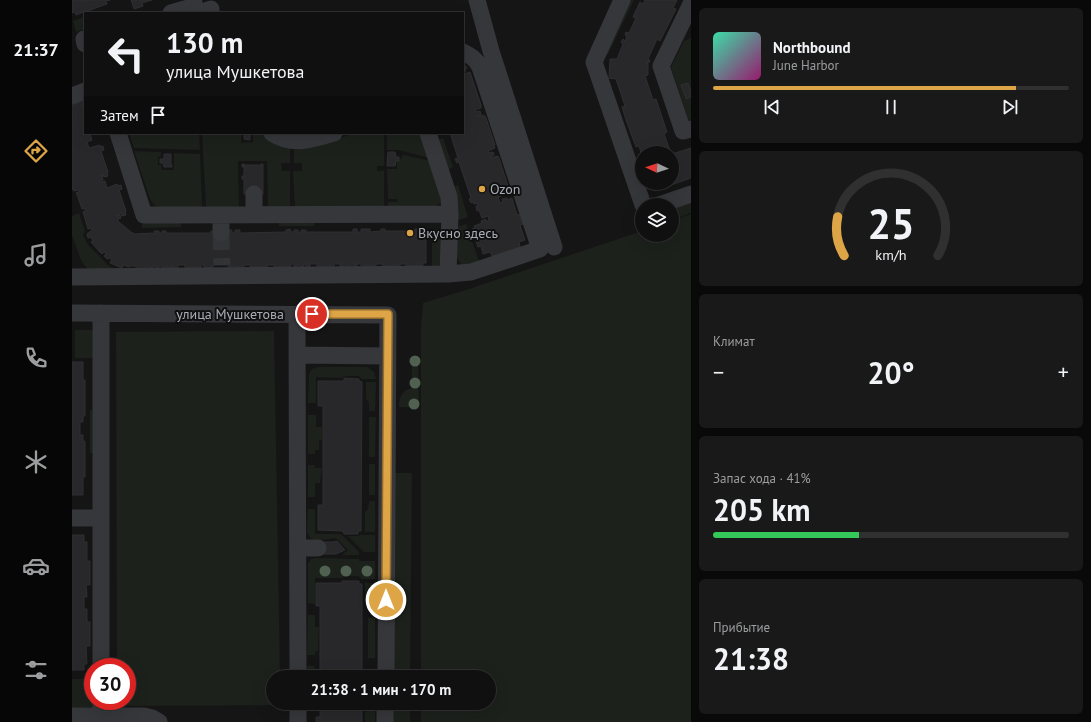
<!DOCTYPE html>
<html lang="ru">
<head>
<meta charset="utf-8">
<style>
  body { margin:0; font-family:"PT Sans",sans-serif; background:#191919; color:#f1f3f6; height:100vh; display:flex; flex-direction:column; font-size:15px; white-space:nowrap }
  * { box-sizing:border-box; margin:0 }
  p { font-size:13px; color:#9c9d9f }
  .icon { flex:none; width:22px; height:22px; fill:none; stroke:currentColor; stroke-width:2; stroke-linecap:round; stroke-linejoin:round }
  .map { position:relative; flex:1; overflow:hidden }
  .side { display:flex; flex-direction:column; gap:8px; padding:8px; background:#090909; width:400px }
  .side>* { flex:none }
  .top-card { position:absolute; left:12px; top:12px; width:380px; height:122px; border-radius:0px; box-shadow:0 4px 16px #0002,0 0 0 1px #303030; background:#101010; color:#f1f3f6; overflow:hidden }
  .needle { width:26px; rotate:274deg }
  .tools { position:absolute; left:563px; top:146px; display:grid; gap:8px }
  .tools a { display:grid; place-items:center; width:44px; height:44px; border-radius:50%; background:#101010; box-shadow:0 4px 16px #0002,0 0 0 1px #303030; font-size:20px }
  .speed { position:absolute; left:12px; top:658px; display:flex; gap:8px; font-size:20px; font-weight:700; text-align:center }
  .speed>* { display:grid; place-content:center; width:52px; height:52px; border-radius:50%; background:#101010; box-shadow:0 4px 16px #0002,0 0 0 1px #303030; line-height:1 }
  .speed .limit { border:6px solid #d22; background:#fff; color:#111 }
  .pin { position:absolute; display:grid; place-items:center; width:34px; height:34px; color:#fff; margin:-17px; border:2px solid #fff; border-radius:50%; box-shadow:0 1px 4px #0007 }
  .me { position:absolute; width:44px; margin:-22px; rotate:0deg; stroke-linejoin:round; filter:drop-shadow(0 0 3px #0008) }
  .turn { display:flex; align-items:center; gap:14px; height:84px; padding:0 16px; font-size:18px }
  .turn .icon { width:52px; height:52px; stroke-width:2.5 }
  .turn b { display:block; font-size:28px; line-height:34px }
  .then { display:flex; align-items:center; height:38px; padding:0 16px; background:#0003; gap:8px; font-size:15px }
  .big { font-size:30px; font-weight:700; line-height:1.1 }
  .side .card { flex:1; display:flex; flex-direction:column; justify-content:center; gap:6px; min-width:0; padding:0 14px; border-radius:6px; background:#191919 }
  .side .dial { align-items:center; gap:0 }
  .dial svg { height:104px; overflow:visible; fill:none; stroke:#303030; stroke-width:7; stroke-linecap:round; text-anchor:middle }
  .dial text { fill:#f1f3f6; stroke:none }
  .song { display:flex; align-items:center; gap:12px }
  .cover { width:48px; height:48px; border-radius:6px; background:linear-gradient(135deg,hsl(160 70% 55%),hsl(320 70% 35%)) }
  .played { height:4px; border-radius:2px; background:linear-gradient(90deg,#dda546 85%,#303030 85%) }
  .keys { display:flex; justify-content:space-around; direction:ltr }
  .heat { display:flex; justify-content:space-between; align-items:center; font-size:22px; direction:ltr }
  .charge { height:6px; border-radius:3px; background:linear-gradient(90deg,#34c759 41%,#303030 0) }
  .trip { position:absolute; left:194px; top:670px; width:230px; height:40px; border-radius:20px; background:#101010; box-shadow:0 4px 16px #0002,0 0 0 1px #303030; font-weight:700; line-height:40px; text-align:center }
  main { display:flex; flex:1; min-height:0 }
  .tabs { display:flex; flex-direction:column; width:72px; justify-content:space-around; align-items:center; background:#060606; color:#9c9d9f }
  .tabs .icon { width:28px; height:28px }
  .tabs .on { color:#dda546 }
  .tabs b { font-size:18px; color:#f1f3f6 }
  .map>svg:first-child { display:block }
  .green { fill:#1c211c }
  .building { fill:#28282a; stroke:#2f2f32 }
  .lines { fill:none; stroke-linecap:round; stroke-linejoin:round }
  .minor-tunnel { stroke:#323336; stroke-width:17; stroke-dasharray:17 8; stroke-linecap:butt }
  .minor { stroke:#36373b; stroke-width:17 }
  .tree { fill:#506051 }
  .route-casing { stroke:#906b2e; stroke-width:10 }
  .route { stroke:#dda546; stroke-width:7 }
  .poi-dot { fill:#dda546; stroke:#101011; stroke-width:1.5 }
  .labels { text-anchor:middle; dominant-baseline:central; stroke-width:4; stroke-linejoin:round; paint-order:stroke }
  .poi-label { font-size:14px; fill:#a8adb5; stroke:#101011; text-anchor:start }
  .street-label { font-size:14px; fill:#a8adb5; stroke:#101011 }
</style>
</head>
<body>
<main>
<nav class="tabs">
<b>21:37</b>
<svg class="icon on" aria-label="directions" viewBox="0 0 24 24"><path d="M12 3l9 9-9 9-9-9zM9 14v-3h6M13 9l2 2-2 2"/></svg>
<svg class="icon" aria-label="music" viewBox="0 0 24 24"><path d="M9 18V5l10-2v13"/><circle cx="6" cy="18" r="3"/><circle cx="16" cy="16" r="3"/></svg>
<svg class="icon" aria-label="phone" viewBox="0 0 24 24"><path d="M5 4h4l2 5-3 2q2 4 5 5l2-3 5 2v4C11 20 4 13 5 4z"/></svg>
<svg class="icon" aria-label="climate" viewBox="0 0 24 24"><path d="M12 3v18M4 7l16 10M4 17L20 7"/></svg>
<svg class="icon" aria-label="car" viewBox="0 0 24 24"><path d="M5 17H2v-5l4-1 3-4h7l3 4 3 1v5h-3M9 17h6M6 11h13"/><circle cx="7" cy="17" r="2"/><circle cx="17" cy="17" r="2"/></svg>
<svg class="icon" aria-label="filters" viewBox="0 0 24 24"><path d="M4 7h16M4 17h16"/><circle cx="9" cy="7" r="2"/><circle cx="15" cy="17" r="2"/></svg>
</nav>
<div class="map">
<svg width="619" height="722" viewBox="0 0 619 722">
  <rect width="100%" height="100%" fill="#151516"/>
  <path class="green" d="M557 0H562L536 54 531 52Z
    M13 17V29L4 32 1 21Z
    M619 38V92L616 83 609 85 613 99 619 97V120H618L616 119 599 67 612 41Z
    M57 133H127L128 150 62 148Z
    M130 133H169V143L181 142V133H189L205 144 218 147V163H209L210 171H218V208H196L195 161H166L167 208 134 207Z
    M284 133H312V166H305V171H312V207L223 208 221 171H230V163H222V148L239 147Z
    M315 133H349L358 158 326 150H315Z
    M371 138 381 167 375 170 365 140Z
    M62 151 89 152V156L86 157V165H89L90 170H102V153L128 154 130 208 84 207 78 199Z
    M331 155 359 161 370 202 364 206 316 207V202H326L325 199H316L315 169H325V161L329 159Z
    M386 185 396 217 384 221 381 187Z
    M619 200V213L600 220V207Z
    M7 213 13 231 11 235 16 245 37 266 52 273 16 269 12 265 9 260 0 235V216Z
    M619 214V722H349V703H417V677H349V327L351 303 397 289 570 231V235H600V221Z
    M242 220V226H207L206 221Z
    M70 222H109V227L70 228Z
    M394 224 408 264 390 265 385 258 384 227Z
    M360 229H371L369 267 360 271Z
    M3 330H19L22 331 23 358H3Z
    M202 331 208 677H201V703H209V705L45 706V701H55V667H45L44 332Z
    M340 356H346L347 407H327C327 397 329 391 340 388Z
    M247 367H295L302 372 304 379H290L287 376H273L270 378 244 377V403H236L237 374 240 369Z
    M294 382H304L303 411H297V403L294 399Z
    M18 410H22V453H18Z
    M236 415H244V427H250V440H247V450H243V454H236Z
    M297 417H304L303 457H297Z
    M297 464H303V495H297Z
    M236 465H243V468H250L248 483H243V497H236Z
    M322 473H340L338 677H321Z
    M297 501H303V532H293V512L296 509Z
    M236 509H243V534H269L287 552V555H270L276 550 264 538C256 539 246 542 238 538L235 532Z
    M288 535H303V552H292L276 536H286Z
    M244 558 287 559V561H303V579H290L286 576H272L270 578H243V604L236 603V563L239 559Z
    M293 583H303V612L296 611V603L293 600Z
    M236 615H243V627H247L246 651H243V655H235Z
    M296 618H303V658H296Z
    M235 666H242L243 669H247V677H235Z
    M0 679H21V707L0 708Z
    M296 703H303V722H293V713L296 710Z
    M321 703H338V722H321Z"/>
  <path class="building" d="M0 0H38L34 1 35 4 18 10 19 12 15 13 14 11 4 15 3 12 0 13Z
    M59 0H80L70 3 71 6 62 9Z
    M573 0H605L601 8 604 9 588 41 585 39 576 59 578 60 577 63 574 62 576 64V75L573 76 581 100 584 99 595 132 592 134 599 153H570V156L567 146 564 147 554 120 550 107 553 106 544 79 537 78 538 59H545L551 44 549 42 551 39 553 41 555 37 553 35 554 32 557 33 564 18 561 17 568 2 571 4Z
    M391 65 395 67 392 74 398 72 409 105V108L403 110 404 112 408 111 409 115 405 116 406 117 412 115 414 118 423 145 422 146 423 148 416 151 417 153 421 152 422 155 418 157V158L426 156 427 158 436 186H435L436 189 430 191 431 194 428 195 429 196 426 197 428 203 431 202 430 199 435 198V200L440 198 445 215 447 214 451 224 448 225 453 240 447 242 448 247 420 256 418 252 411 254 409 246 406 247 400 229 403 228 402 226 410 223 409 221 414 219V222L417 220 416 216 410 218 407 210 405 211 404 206H406L405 203 402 204 401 202 399 203 397 199 399 198 387 162 385 163 383 159 386 158 378 133H391Z
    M616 83 619 92V97L614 99 609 85Z
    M10 101 11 105 9 106 13 105V133H20L18 134 20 140 15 142 17 148 28 145V147L31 146 32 150 29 151 36 172 35 173 36 176 32 177 31 174 27 176 30 175 31 180H28L29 182 33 181 35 188 45 184 46 186 49 185 50 189 47 190 54 211 53 212 54 215 50 216 49 213 45 216 48 215 49 218 46 219V221L59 232 63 234 83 233 82 231H87V233H90V231H94V233H139V231L160 230V233H163V230H168V233L214 232V230L218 229 219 232H222V230H226V232H230L229 230H234V232H281V229H285V232H289V229H298V232L309 231V229H313V231H343V229L351 228V231H354V263H351V266H347V264L346 263V266H334V264H328V266H324L323 264H322V266H311L310 264H304V267L300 266 299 264V267L294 266V264H293V267H289V264H285V267H281V264H279V267H268V264H262V267H257V264H256V267H245V264H238V267H234V264H232V267H228V265L226 264V267H222V264H219V267H215V265L214 267H202V265H195V267H191V265H189L190 267H178V265H172V267L167 268 166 265V267H161V265H160V267H156V265H141V268H132V265H129V268H113V265H106V268H101V265L100 268H95V265L94 266V268H90L89 266H87V268H83V266L81 265V268H76V266H74V268L64 269V266H58L57 267 51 265 50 268 38 263 40 259 37 258 35 259 32 256 34 254 32 252 30 254 27 251 29 250 27 251 19 242 21 241 19 237 16 238 15 234 20 230 19 228 16 229 11 212 13 211V208L10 209 6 197 4 193 7 192 6 190 2 191V189L0 190V102Z
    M172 133H178V140L172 139Z
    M619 148V178L582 191 579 183H600V154Z
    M316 152H323L324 157H327V161H324L323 166H315Z
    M92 154H99V165H100V167H92L91 163H88V159H92Z
    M568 162H570V177L566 165 569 164Z
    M170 164H172V167V165H189V164H191V194H172V179H170V176H172V167H170Z
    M0 362H11V380H13V416H11V422H8V435H11V441H13V477H11V495H0Z
    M272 378 287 379V381L290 382 289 531H286V534H272L271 531 246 530V505H251V406H246V381H272Z
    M0 535H12V542H15V561H18V585H14L15 597H12V609H15V622H18V646H14L15 664H12V670H0Z
    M265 541 273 550 264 554H246V542H261Z
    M270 581H287V584H290V677H248V606H244V583H270Z
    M248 703H290V722H244V717H248Z"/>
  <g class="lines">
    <path class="minor-tunnel" d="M149 233 150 265"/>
    <path class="minor" d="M405 0 419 51 482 247
      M550 0 522 62 571 205
      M619 4 589 66 611 131 619 129
      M99 13 123 6 121 0
      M128 13 139 9
      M13 39H12L13 44
      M0 96 13 91
      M200 133C220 146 240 140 262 133
      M356 133 377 197 378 214
      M182 194V214
      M587 205 619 194
      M149 215V233
      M376 274 399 272 468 249 408 67C404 59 399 56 391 52
      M0 277 376 274 378 214 72 215 46 133
      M0 313 316 315 314 677
      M225 314 226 677
      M225 355 316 356
      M0 518H29
      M226 548H246
      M29 667V313
      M29 701V716
      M226 703V722
      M0 716H72L80 718 87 722
      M313 722V703"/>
  </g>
  <g class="tree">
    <circle cx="343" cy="361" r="5.5"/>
    <circle cx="343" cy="383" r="5.5"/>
    <circle cx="342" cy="404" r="5.5"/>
    <circle cx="253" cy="571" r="5.5"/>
    <circle cx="274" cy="571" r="5.5"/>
    <circle cx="295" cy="571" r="5.5"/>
  </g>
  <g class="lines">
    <g class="route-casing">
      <path id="route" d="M240 314H316L314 600"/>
    </g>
    <use href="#route" class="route"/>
  </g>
  <g class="poi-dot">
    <circle cx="410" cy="189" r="4"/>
    <circle cx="338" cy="233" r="4"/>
  </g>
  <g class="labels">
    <g class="poi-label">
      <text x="418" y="189">Ozon</text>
      <text x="346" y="233">Вкусно здесь</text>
    </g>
    <g class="street-label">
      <text x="158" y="314">улица Мушкетова</text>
    </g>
  </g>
</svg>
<div class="tools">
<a><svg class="needle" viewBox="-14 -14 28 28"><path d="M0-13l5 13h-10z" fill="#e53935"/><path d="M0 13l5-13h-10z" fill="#9c9d9f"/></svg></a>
<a><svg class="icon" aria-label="layers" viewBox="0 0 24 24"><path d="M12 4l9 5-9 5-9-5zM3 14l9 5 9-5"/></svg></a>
</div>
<div class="speed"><div class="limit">30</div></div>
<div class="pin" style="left:240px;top:314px;background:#d93025"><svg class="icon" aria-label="arrive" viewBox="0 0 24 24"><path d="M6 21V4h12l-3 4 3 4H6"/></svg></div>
<svg class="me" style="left:314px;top:600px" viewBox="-20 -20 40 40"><circle r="17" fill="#dda546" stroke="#fff" stroke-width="3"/><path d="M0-11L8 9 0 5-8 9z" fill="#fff"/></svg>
<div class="trip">21:38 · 1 мин · 170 m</div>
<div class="top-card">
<div class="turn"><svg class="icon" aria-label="left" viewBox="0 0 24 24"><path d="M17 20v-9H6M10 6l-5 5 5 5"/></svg><div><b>130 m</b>улица Мушкетова</div></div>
<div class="then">Затем<svg class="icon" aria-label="arrive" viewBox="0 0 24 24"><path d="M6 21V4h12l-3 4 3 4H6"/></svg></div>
</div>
</div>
<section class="side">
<div class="card">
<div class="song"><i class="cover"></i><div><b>Northbound</b><p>June Harbor</p></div></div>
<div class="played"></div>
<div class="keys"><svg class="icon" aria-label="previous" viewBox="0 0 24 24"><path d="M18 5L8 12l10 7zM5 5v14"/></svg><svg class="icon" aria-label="pause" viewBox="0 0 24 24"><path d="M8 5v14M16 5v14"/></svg><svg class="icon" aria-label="next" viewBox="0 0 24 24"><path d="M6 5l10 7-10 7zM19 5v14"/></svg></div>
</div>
<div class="card dial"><svg viewBox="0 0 100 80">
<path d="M14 69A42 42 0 1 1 86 69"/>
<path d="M14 69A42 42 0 0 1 9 39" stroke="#dda546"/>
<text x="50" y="56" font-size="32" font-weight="700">25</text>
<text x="50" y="72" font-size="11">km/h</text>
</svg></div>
<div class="card"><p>Климат</p>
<div class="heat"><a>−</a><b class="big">20°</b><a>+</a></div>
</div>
<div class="card"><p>Запас хода · 41%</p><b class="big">205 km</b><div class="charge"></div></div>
<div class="card"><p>Прибытие</p><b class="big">21:38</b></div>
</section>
</main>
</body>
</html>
